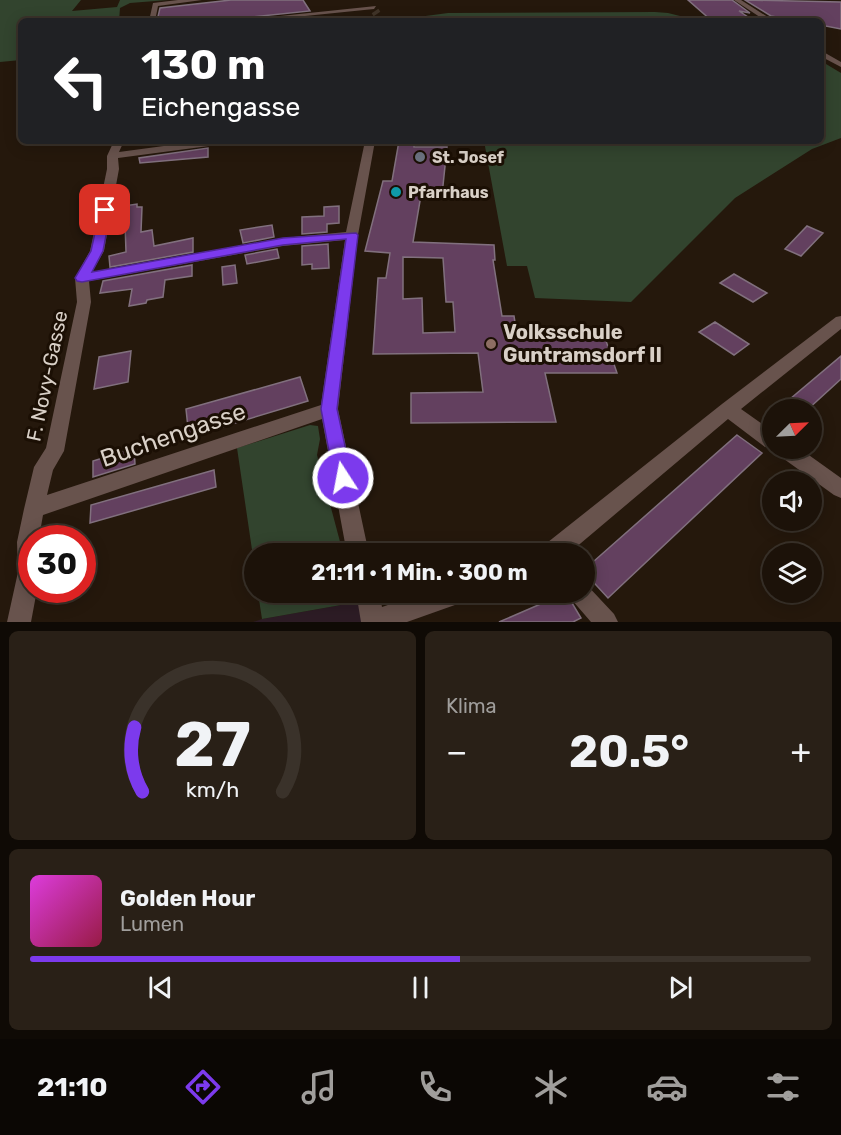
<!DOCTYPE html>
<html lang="de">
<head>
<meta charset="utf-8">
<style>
  body { margin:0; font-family:Rubik,sans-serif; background:#292017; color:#f1f3f6; height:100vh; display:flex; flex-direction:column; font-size:22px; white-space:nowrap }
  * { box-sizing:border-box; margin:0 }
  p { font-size:20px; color:#a09e9c }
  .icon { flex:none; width:33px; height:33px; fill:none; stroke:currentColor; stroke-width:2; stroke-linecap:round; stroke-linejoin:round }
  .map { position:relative; height:622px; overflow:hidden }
  .drawer { display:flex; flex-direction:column; gap:9px; padding:9px; background:#0f0a05; flex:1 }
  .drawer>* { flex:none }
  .hud { position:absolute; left:18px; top:18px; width:806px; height:126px; border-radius:9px; box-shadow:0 3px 15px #0003,0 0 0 2px #3a322a; background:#202124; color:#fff; overflow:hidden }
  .needle { width:39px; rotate:66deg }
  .tools { position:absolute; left:762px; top:399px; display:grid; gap:12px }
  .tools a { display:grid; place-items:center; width:60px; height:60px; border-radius:50%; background:#1c1209; box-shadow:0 3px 15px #0003,0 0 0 2px #3a322a; font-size:30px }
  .speed { position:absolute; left:18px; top:525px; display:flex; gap:12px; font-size:30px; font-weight:700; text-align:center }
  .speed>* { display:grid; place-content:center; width:78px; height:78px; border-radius:50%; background:#1c1209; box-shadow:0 3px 15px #0003,0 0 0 2px #3a322a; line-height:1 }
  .speed .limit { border:9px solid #d22; background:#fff; color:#111 }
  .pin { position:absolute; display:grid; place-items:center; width:51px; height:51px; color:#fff; margin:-26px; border-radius:12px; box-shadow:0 3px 9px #0006 }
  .me { position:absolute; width:66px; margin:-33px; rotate:349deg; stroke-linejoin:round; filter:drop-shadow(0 0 4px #0008) }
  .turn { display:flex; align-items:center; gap:21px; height:126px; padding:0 24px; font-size:27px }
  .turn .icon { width:78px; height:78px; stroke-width:2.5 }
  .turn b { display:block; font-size:42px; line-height:51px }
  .big { font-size:45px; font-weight:700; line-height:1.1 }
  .drawer .tile { flex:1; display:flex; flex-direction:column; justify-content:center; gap:9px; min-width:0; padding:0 21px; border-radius:9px; background:#292017 }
  .drawer .dial { align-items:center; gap:0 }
  .dial svg { height:156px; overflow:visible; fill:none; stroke:#3a322a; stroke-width:7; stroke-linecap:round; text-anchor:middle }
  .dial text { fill:#f1f3f6; stroke:none }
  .song { display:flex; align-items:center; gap:18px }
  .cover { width:72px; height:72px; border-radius:9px; background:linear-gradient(135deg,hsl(300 70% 55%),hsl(340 70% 35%)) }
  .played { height:6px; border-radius:3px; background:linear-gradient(90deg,#7c3aed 55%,#3a322a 55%) }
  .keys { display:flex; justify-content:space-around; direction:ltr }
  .heat { display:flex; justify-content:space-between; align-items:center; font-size:33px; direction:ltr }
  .drawer .tiles { flex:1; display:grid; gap:9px; grid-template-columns:1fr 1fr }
  .tile:last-child { grid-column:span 2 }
  .trip { position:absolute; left:244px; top:543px; width:351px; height:60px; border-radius:30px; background:#1c1209; box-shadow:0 3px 15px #0003,0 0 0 2px #3a322a; font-weight:700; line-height:60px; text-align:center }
  .tabs { display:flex; height:96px; justify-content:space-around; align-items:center; background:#0b0704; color:#a09e9c }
  .tabs .icon { width:42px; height:42px }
  .tabs .selected { color:#7c3aed }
  .tabs b { font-size:27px; color:#f1f3f6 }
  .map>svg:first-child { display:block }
  .commercial { fill:#2d1c25 }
  .green { fill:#32442e }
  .building { fill:#63405f; stroke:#81707e; stroke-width:1.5; fill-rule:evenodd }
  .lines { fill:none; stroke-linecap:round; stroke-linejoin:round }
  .street-tunnel { stroke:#403428; stroke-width:8; stroke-dasharray:8 4; stroke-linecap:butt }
  .street { fill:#68534d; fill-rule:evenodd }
  .route { fill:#7c3aed; stroke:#51269a; stroke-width:1.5 }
  .worship-dot { fill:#6b7280; stroke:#1b0f04; stroke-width:2 }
  .culture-dot { fill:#0f9aa8; stroke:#1b0f04; stroke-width:2 }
  .education-dot { fill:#8d6e63; stroke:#1b0f04; stroke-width:2 }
  .labels { text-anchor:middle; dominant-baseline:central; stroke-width:6; stroke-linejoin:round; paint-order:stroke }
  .far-poi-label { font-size:16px; font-weight:bold; fill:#d9d0c7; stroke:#1b0f04; text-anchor:start }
  .poi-label { font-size:20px; font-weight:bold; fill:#d9d0c7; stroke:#1b0f04; text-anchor:start }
  .street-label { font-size:20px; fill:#d9d0c7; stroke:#1b0f04 }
  .near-street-label { font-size:24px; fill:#d9d0c7; stroke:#1b0f04 }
</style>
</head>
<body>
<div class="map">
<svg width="841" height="622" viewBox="0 0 841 622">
  <rect width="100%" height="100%" fill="#25180c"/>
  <path class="commercial" d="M358 602 362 622H253L262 619Z"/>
  <path class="green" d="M0 0H81L72 11 117 7 120 0H168L130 3 120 8 119 21H21V60L0 62Z
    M655 12 668 13 700 21H419L418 17 448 13Z
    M821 61 841 73V138L812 149 735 198 631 302 535 298 527 266H507L484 141H820Z
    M310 425 318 426 320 439 317 455 343 553 255 554V570L237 448Z
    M258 593H355L358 602 262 619Z"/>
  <path class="building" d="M231 0H303L310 11 233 19 231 21H157L160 8Z
    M688 0H732L750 13 739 11 754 21H712Z
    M745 0 841 2V29L820 25V21H799L771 16Z
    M399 141H414V147H447L442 195H421L413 242 494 245 495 260H493L502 316H514L517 335H604L617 373H545L556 422 411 423V393L483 392 478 353 373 354 378 278H386L390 253 365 251 383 181H392ZM403 257 443 258 446 302H453L455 332 423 333 422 298 403 299Z
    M208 148V157L140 163 139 158Z
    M137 204V207H142L141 232 152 230 154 246 193 238V252L110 267 109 256 126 252 125 223H123L124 206Z
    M339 206V223L327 224V232L302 234V217L324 216V207Z
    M272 225 274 237 243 243 240 230Z
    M807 226 823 233 801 256 785 249Z
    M328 244 329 268 312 269V264L302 265V246Z
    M277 249 279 258 247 264 245 255Z
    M192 265V276L165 280 163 297 147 300 146 303 129 306 132 289 100 293 103 281Z
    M235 265 237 283 223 285 222 267Z
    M734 274 767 293 753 302 720 283Z
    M715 322 749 344 734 355 699 332Z
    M131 351 128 382 94 389 99 357Z
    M841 356V379L807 410H777Z
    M300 377 308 401 189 437 186 409Z
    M737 435 762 453 608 598 585 573V569Z
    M134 448 135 464 93 477V461Z
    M214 470 216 487 90 523 91 505Z
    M566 593 581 618 573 622H499Z"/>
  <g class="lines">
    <path class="street-tunnel" d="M375 11 377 14"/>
    <path class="street" d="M178 0H202L158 6 155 21H149L153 3Z
      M734 0H741L774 21H766Z
      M376 6 374 9 256 21H233Z
      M820 50 841 62V67L820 56Z
      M114 141H124L119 152 201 141H229L224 144 118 158 119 169 104 251 92 272 283 238 346 232 365 141H375L358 235 338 409 369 554H347L322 419 43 515 39 538H32V590H37L31 622H7L18 572 17 542 24 509 34 467 46 448 77 302 75 278 90 251 107 169V156ZM345 240 321 405 47 495 53 470 64 451 91 302 89 281 283 246Z
      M841 316V329L741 409 772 431 773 448 765 447 728 419 568 554H540L543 546 722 404 836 317Z
      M775 448H799L841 478V498L834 495 777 454Z
      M585 583 614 614 618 622H591L572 600 569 592H585Z
      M356 592H379L382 607 426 592H472L469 600 407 622H361Z"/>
  </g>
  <path class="route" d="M105 207 111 210 103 251 92 272 283 238 356 233 358 235 337 409 352 478 349 484 343 487 337 484 334 478 321 409 346 239 283 245 82 282 77 281 75 278 91 251 100 210Z"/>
  <circle class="worship-dot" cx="420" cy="157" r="6"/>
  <circle class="culture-dot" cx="396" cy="192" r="6"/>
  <circle class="education-dot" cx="491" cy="344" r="6"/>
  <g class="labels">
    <g class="far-poi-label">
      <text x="432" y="157">St. Josef</text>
      <text x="408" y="192">Pfarrhaus</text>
    </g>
    <g class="poi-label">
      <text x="503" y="332">Volksschule<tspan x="503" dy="23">Guntramsdorf II</tspan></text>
    </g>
    <g class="street-label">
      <text transform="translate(47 376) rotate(-78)">F. Novy-Gasse</text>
    </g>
    <g class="near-street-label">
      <text transform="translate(173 435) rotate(-19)">Buchengasse</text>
    </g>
  </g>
</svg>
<div class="tools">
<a><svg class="needle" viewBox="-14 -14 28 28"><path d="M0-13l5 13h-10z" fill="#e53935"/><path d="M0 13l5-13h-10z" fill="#a09e9c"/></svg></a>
<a><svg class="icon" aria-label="sound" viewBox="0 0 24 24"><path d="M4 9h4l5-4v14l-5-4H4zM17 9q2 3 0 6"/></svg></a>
<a><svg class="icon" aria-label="layers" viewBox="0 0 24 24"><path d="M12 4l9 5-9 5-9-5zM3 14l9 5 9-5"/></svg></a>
</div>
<div class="speed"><div class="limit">30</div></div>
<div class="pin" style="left:105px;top:210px;background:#d93025"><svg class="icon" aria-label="arrive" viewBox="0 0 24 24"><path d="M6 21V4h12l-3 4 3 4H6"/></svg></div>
<svg class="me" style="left:343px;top:478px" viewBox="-20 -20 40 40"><circle r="17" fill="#7c3aed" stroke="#fff" stroke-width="3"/><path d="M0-11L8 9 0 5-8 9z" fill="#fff"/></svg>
<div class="trip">21:11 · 1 Min. · 300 m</div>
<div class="hud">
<div class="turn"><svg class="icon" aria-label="left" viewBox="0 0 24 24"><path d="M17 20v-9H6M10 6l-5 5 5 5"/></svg><div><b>130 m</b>Eichengasse</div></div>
</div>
</div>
<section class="drawer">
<div class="tiles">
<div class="tile dial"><svg viewBox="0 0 100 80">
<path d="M14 69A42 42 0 1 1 86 69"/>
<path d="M14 69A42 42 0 0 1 10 36" stroke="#7c3aed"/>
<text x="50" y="56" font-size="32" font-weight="700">27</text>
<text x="50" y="72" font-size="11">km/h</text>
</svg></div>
<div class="tile"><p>Klima</p>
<div class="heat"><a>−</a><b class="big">20.5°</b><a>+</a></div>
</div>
<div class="tile">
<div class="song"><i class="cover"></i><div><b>Golden Hour</b><p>Lumen</p></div></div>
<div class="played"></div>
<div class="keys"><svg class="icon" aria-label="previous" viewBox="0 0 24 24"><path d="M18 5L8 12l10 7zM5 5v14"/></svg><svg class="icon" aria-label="pause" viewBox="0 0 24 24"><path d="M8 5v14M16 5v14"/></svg><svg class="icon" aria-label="next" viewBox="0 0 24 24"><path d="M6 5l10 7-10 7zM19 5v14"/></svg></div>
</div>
</div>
</section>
<nav class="tabs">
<b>21:10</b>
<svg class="icon selected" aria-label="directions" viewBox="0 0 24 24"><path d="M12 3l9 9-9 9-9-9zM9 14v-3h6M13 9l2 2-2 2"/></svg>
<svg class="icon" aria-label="music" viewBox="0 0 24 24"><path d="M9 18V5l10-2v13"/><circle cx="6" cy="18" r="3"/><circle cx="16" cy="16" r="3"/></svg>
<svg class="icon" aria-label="phone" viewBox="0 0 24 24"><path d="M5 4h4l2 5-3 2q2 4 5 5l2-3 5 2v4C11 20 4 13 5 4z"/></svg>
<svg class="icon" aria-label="climate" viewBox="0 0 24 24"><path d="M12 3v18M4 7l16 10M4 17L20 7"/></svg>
<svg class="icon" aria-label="car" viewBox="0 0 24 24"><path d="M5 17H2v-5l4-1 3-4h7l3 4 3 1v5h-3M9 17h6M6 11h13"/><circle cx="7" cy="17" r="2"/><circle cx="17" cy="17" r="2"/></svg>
<svg class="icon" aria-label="filters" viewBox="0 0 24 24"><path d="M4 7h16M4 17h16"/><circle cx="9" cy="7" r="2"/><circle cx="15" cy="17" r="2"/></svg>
</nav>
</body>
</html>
